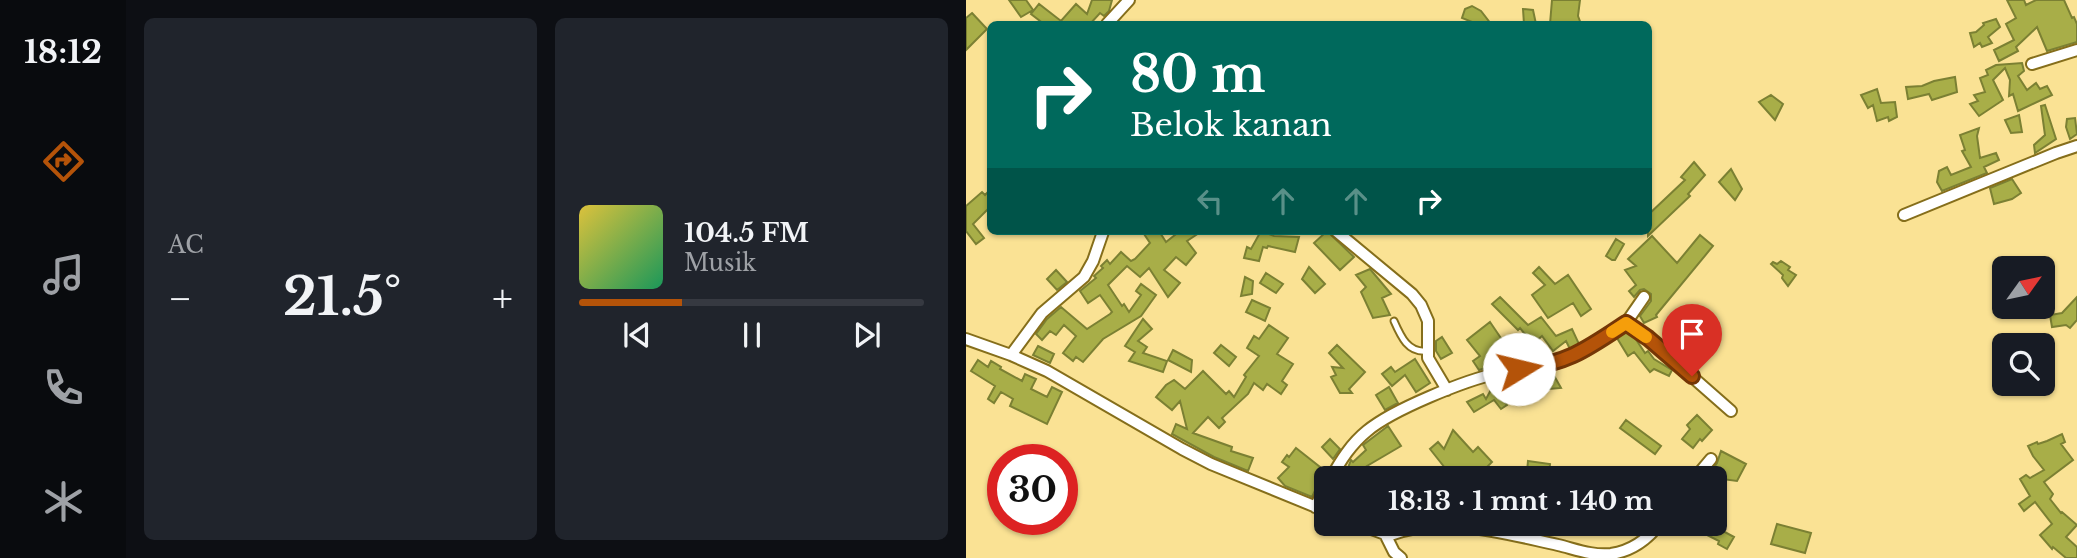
<!DOCTYPE html>
<html lang="id">
<head>
<meta charset="utf-8">
<style>
  body { margin:0; font-family:"Libre Baskerville",serif; background:#20242c; color:#f1f3f6; height:100vh; display:flex; flex-direction:column; font-size:26px; white-space:nowrap }
  * { box-sizing:border-box; margin:0 }
  p { font-size:23px; color:#9ea1a6 }
  .icon { flex:none; width:38px; height:38px; fill:none; stroke:currentColor; stroke-width:2; stroke-linecap:round; stroke-linejoin:round }
  .map { position:relative; flex:1; overflow:hidden }
  .details { display:flex; flex-direction:column; gap:18px; padding:18px; background:#0d0f14; width:840px }
  .details>* { flex:none }
  .banner { position:absolute; left:21px; top:21px; width:665px; height:214px; border-radius:10px; box-shadow:0 2px 5px #0004; background:#00695c; color:#fff; overflow:hidden }
  .needle { width:46px; rotate:57deg }
  .fabs { position:absolute; left:1026px; top:256px; display:grid; gap:14px }
  .fabs a { display:grid; place-items:center; width:63px; height:63px; border-radius:10px; background:#171b24; box-shadow:0 2px 5px #0004; font-size:35px }
  .speed { position:absolute; left:21px; top:444px; display:flex; gap:14px; font-size:35px; font-weight:700; text-align:center }
  .speed>* { display:grid; place-content:center; width:91px; height:91px; border-radius:50%; background:#171b24; box-shadow:0 2px 5px #0004; line-height:1 }
  .speed .limit { border:10px solid #d22; background:#fff; color:#111 }
  .pin { position:absolute; display:grid; place-items:center; width:60px; height:60px; color:#fff; margin:-72px -30px; border-radius:50% 50% 50% 0; rotate:-45deg; box-shadow:0 0 7px #0007 }
  .pin .icon { rotate:45deg }
  .me { position:absolute; width:77px; margin:-38px; rotate:81deg; stroke-linejoin:round; filter:drop-shadow(0 0 5px #0008) }
  .turn { display:flex; align-items:center; gap:24px; height:147px; padding:0 28px; font-size:32px }
  .turn .icon { width:91px; height:91px; stroke-width:2.5 }
  .turn b { display:block; font-size:49px; line-height:60px }
  .lanes { display:flex; align-items:center; height:66px; padding:0 28px; background:#0003; justify-content:center; gap:35px; direction:ltr }
  .lanes .off { opacity:.35 }
  .big { font-size:52px; font-weight:700; line-height:1.1 }
  .details .tile { flex:1; display:flex; flex-direction:column; justify-content:center; gap:10px; min-width:0; padding:0 24px; border-radius:10px; background:#20242c }
  .song { display:flex; align-items:center; gap:21px }
  .cover { width:84px; height:84px; border-radius:10px; background:linear-gradient(135deg,hsl(50 70% 55%),hsl(150 70% 35%)) }
  .played { height:7px; border-radius:4px; background:linear-gradient(90deg,#b45309 30%,#363941 30%) }
  .keys { display:flex; justify-content:space-around; direction:ltr }
  .heat { display:flex; justify-content:space-between; align-items:center; font-size:38px; direction:ltr }
  .details .tiles { flex:1; display:grid; gap:18px; grid-template-columns:repeat(2,1fr) }
  .trip { position:absolute; left:348px; top:466px; width:413px; height:70px; border-radius:10px; background:#171b24; box-shadow:0 2px 5px #0004; font-weight:700; line-height:70px; text-align:center }
  main { display:flex; flex:1; min-height:0 }
  .tabs { display:flex; flex-direction:column; width:126px; justify-content:space-around; align-items:center; background:#090b0e; color:#9ea1a6 }
  .tabs .icon { width:49px; height:49px }
  .tabs .current { color:#b45309 }
  .tabs b { font-size:32px; color:#f1f3f6 }
  .map>svg:first-child { display:block }
  .building { fill:#a8ae48; stroke:#7b8033; stroke-width:2 }
  .lines { fill:none; stroke-linecap:round; stroke-linejoin:round }
  .service-casing { stroke:#856e1b; stroke-width:9 }
  .minor-casing { stroke:#856e1b; stroke-width:14 }
  .service { stroke:#fff; stroke-width:5 }
  .minor { stroke:#fff; stroke-width:10 }
  .route-casing { stroke:#753606; stroke-width:18 }
  .route { stroke:#b45309; stroke-width:12 }
  .slow { stroke:#f59e0b; stroke-width:12 }
</style>
</head>
<body>
<main>
<nav class="tabs">
<b>18:12</b>
<svg class="icon current" aria-label="directions" viewBox="0 0 24 24"><path d="M12 3l9 9-9 9-9-9zM9 14v-3h6M13 9l2 2-2 2"/></svg>
<svg class="icon" aria-label="music" viewBox="0 0 24 24"><path d="M9 18V5l10-2v13"/><circle cx="6" cy="18" r="3"/><circle cx="16" cy="16" r="3"/></svg>
<svg class="icon" aria-label="phone" viewBox="0 0 24 24"><path d="M5 4h4l2 5-3 2q2 4 5 5l2-3 5 2v4C11 20 4 13 5 4z"/></svg>
<svg class="icon" aria-label="climate" viewBox="0 0 24 24"><path d="M12 3v18M4 7l16 10M4 17L20 7"/></svg>
</nav>
<section class="details">
<div class="tiles">
<div class="tile"><p>AC</p>
<div class="heat"><a>−</a><b class="big">21.5°</b><a>+</a></div>
</div>
<div class="tile">
<div class="song"><i class="cover"></i><div><b>104.5 FM</b><p>Musik</p></div></div>
<div class="played"></div>
<div class="keys"><svg class="icon" aria-label="previous" viewBox="0 0 24 24"><path d="M18 5L8 12l10 7zM5 5v14"/></svg><svg class="icon" aria-label="pause" viewBox="0 0 24 24"><path d="M8 5v14M16 5v14"/></svg><svg class="icon" aria-label="next" viewBox="0 0 24 24"><path d="M6 5l10 7-10 7zM19 5v14"/></svg></div>
</div>
</div>
</section>
<div class="map">
<svg width="1111" height="558" viewBox="0 0 1111 558">
  <rect width="100%" height="100%" fill="#fae294"/>
  <path class="building" d="M43 0H60L67 10 55 17Z
    M126 0H146L143 11 138 16 134 13 124 24H78L65 14 73 4 95 21 110 4 121 14Z
    M586 0H614L612 16 615 24H584Z
    M1041 0H1058L1060 5 1070 0H1098L1106 18 1108 17 1111 24V42L1081 51 1071 27 1050 47 1052 51 1033 61 1028 50 1048 40 1040 24 1050 18Z
    M506 6 515 11 525 24H511L496 18 499 9Z
    M557 9 567 10 570 24H558Z
    M6 13 21 29 0 50V18Z
    M1030 19 1034 27 1022 37 1026 43 1016 47 1014 43 1008 47 1004 33 1010 32 1018 25 1017 23Z
    M1056 63 1058 71 1052 76 1061 90 1070 83 1074 89 1081 86 1086 95 1052 111 1047 94 1043 96 1044 80 1039 68 1027 80 1037 100 1013 116 1004 104 1012 101 1008 95 1019 92 1014 78 1022 75 1020 70 1030 65Z
    M989 77 991 92 966 100 963 94 942 99 940 87 956 86 968 81Z
    M911 89 915 103 929 102 931 117 923 121 922 117 911 121 907 105 902 108 895 95Z
    M805 95 817 104 809 120 793 102Z
    M1079 105 1090 139 1069 153 1068 145 1079 135 1075 106Z
    M1053 115 1056 132 1045 133 1039 120Z
    M1109 118 1111 134 1104 139 1100 127 1101 119Z
    M1013 128 1011 136 1014 158 1030 153 1033 160 1018 167 1021 173 976 191 971 182 973 171 981 167 985 175 1005 167 996 151 999 150 994 135Z
    M728 162 739 175 722 194 724 196 682 236V215L719 180 715 177Z
    M765 169 776 189 769 200 753 182Z
    M1046 179 1055 193 1046 199 1028 204 1024 188Z
    M24 190V207L7 224 18 238 10 244 0 231V206L16 192 19 195Z
    M176 231H193L200 242 214 231H236L221 241 230 253 220 265 210 257 198 270 214 283 202 297 183 268 174 277 161 266 142 285 156 306 158 304 163 312 175 295 170 291 175 284 190 295 175 316 137 339 117 362 110 357 107 361 97 353 110 336 98 325 90 335 84 331 76 340 70 334 81 319 95 307 121 329 144 314 146 312 134 295 122 303 114 291 130 278 128 276 137 268 135 266 141 260 144 264 155 252 165 261 169 259 184 243Z
    M295 231 308 236 333 237 329 252 302 246 301 248 297 247 293 261 278 258 281 247 285 249Z
    M361 231 388 257 374 270 348 243Z
    M734 235 747 246 690 315 691 317 678 323 674 316 685 301V294L678 289 674 290 668 297 663 291 670 285 659 270 670 266 662 259 686 236 711 263Z
    M650 239 658 244 649 260H646L640 256Z
    M815 261 824 267 822 270 830 275 822 286 816 278 817 275 805 264 807 262 811 264Z
    M343 267 359 284 349 293 336 279Z
    M573 267 589 284 602 275 625 309 615 316 607 303 582 318 566 295 579 285 567 273Z
    M404 269 425 294 416 298 424 315 407 318 395 292 400 287 390 275Z
    M90 270 101 282 91 290 81 279Z
    M300 273 317 284 310 293 294 283Z
    M279 277 287 281 286 294 275 296Z
    M534 297 562 325 575 317 590 336 606 329 613 344 604 349 600 341 587 351 576 336 567 344 554 328 552 330 526 304Z
    M1111 297V320L1104 328 1100 325 1086 327 1084 315 1096 313Z
    M286 300 304 308 299 321 280 312Z
    M177 319 186 329 172 341 181 347 177 353 201 361 197 372 163 361 169 352 159 346Z
    M524 322 545 353 523 367 513 370 507 361 514 356 501 340Z
    M303 325 322 338 311 354 327 364 316 381 321 385 315 394 301 384 297 390 288 383 282 394 256 418 259 422 253 428 242 417 227 433 266 447 265 451 287 458 282 471 248 457 206 434 210 424 221 429 214 401 206 410 190 397 200 385 208 380 219 389 237 371 260 394 263 391 268 397 280 377 278 375 293 356 281 348 288 336 293 339Z
    M660 332 669 338 679 353 682 351 688 359 706 370 703 376 688 369 684 372 668 352 662 356 651 338Z
    M476 337 486 353 475 359 470 351V341Z
    M255 345 270 357 263 366 248 353Z
    M371 345 399 372 383 389 386 393H374L365 377 370 375 366 367 377 368 363 353Z
    M72 346 88 354 84 363 67 355Z
    M207 350 226 360 225 372 202 360Z
    M449 359 464 383 450 392 439 375 426 386 416 374 425 367 429 372Z
    M12 360 22 367 25 361 35 367 34 369 56 381 59 374 70 379 65 389 81 397 86 387 96 392 81 424 44 406 47 399 35 392 28 403 22 399 29 386 5 371Z
    M586 372 595 388 583 389 576 374Z
    M561 377 563 380 556 387 554 383 538 401 541 405 535 409 528 400 508 412 501 402 517 394 520 399 527 386 532 393 535 384 546 379Z
    M423 387 432 403 419 410 410 395Z
    M731 415 746 430 736 441 734 439 727 448 716 439 724 429 721 425Z
    M660 420 695 446 689 454 654 428Z
    M422 426 435 446 401 466 404 470 396 478H378L385 460 387 462 400 450 397 445Z
    M487 430 507 452 512 447 526 462 510 478H487L464 449 472 442 478 449Z
    M1096 434 1099 442 1095 444 1107 460 1078 482 1087 494 1084 499 1095 513 1096 512 1111 525 1100 537 1111 547V558H1100L1087 547 1086 549 1074 535 1086 524 1069 502 1058 511 1053 504 1064 496 1054 479 1060 475 1064 478 1078 470 1067 456 1062 446 1071 442 1072 444 1081 441Z
    M364 439 374 449 367 459 356 447Z
    M330 448 354 467 349 474 354 478 353 482 346 497 319 486 312 478 323 467 316 462 321 455 323 457Z
    M755 451 780 464 771 481 741 477 751 463Z
    M562 461 584 464 583 475 561 472Z
    M743 523 756 528 755 530 768 537 761 549 752 544 753 541 739 534Z
    M811 524 845 533 839 553 805 544Z"/>
  <g class="lines">
    <g class="service-casing">
      <path id="service" d="M428 321C435 337 442 353 461 351"/>
    </g>
    <g class="minor-casing">
      <path id="minor" d="M141 24 163 0
        M1066 64 1111 50
        M938 215 1090 153 1111 146
        M370 231 446 294 455 305 462 321V358L481 390
        M678 297 660 323 682 338 765 411
        M0 339 45 355 81 371 216 449 245 464 360 511
        M45 355 76 313 118 277 127 261 137 232
        M365 478C375 460 385 444 401 431 426 410 499 380 533 373 555 368 579 369 601 359 622 350 641 335 660 323
        M729 478 745 459
        M349 507 360 486
        M389 523 419 534 428 552 435 558
        M421 536C476 514 537 533 592 545 609 549 626 556 645 554 665 551 682 539 694 523"/>
    </g>
    <use href="#service" class="service"/>
    <use href="#minor" class="minor"/>
  </g>
  <g class="lines">
    <g class="route-casing">
      <path id="route" d="M553 369C601 364 621 349 660 323L682 338 726 376"/>
    </g>
    <use href="#route" class="route"/>
    <path class="slow" d="M646 332 660 323 680 337"/>
  </g>
</svg>
<div class="fabs">
<a><svg class="needle" viewBox="-14 -14 28 28"><path d="M0-13l5 13h-10z" fill="#e53935"/><path d="M0 13l5-13h-10z" fill="#9ea1a6"/></svg></a>
<a><svg class="icon" aria-label="search" viewBox="0 0 24 24"><circle cx="10" cy="10" r="6"/><path d="M15 15l6 6"/></svg></a>
</div>
<div class="speed"><div class="limit">30</div></div>
<div class="pin" style="left:726px;top:376px;background:#d93025"><svg class="icon" aria-label="arrive" viewBox="0 0 24 24"><path d="M6 21V4h12l-3 4 3 4H6"/></svg></div>
<svg class="me" style="left:553px;top:369px" viewBox="-20 -20 40 40"><circle r="19" fill="#fff"/><path d="M0-13L10 11 0 6-10 11z" fill="#b45309"/></svg>
<div class="trip">18:13 · 1 mnt · 140 m</div>
<div class="banner">
<div class="turn"><svg class="icon" aria-label="right" viewBox="0 0 24 24"><path d="M7 20v-9h11M14 6l5 5-5 5"/></svg><div><b>80 m</b>Belok kanan</div></div>
<div class="lanes"><svg class="icon off" aria-label="left" viewBox="0 0 24 24"><path d="M17 20v-9H6M10 6l-5 5 5 5"/></svg><svg class="icon off" aria-label="ahead" viewBox="0 0 24 24"><path d="M12 20V5M6 11l6-6 6 6"/></svg><svg class="icon off" aria-label="ahead" viewBox="0 0 24 24"><path d="M12 20V5M6 11l6-6 6 6"/></svg><svg class="icon" aria-label="right" viewBox="0 0 24 24"><path d="M7 20v-9h11M14 6l5 5-5 5"/></svg></div>
</div>
</div>
</main>
</body>
</html>
